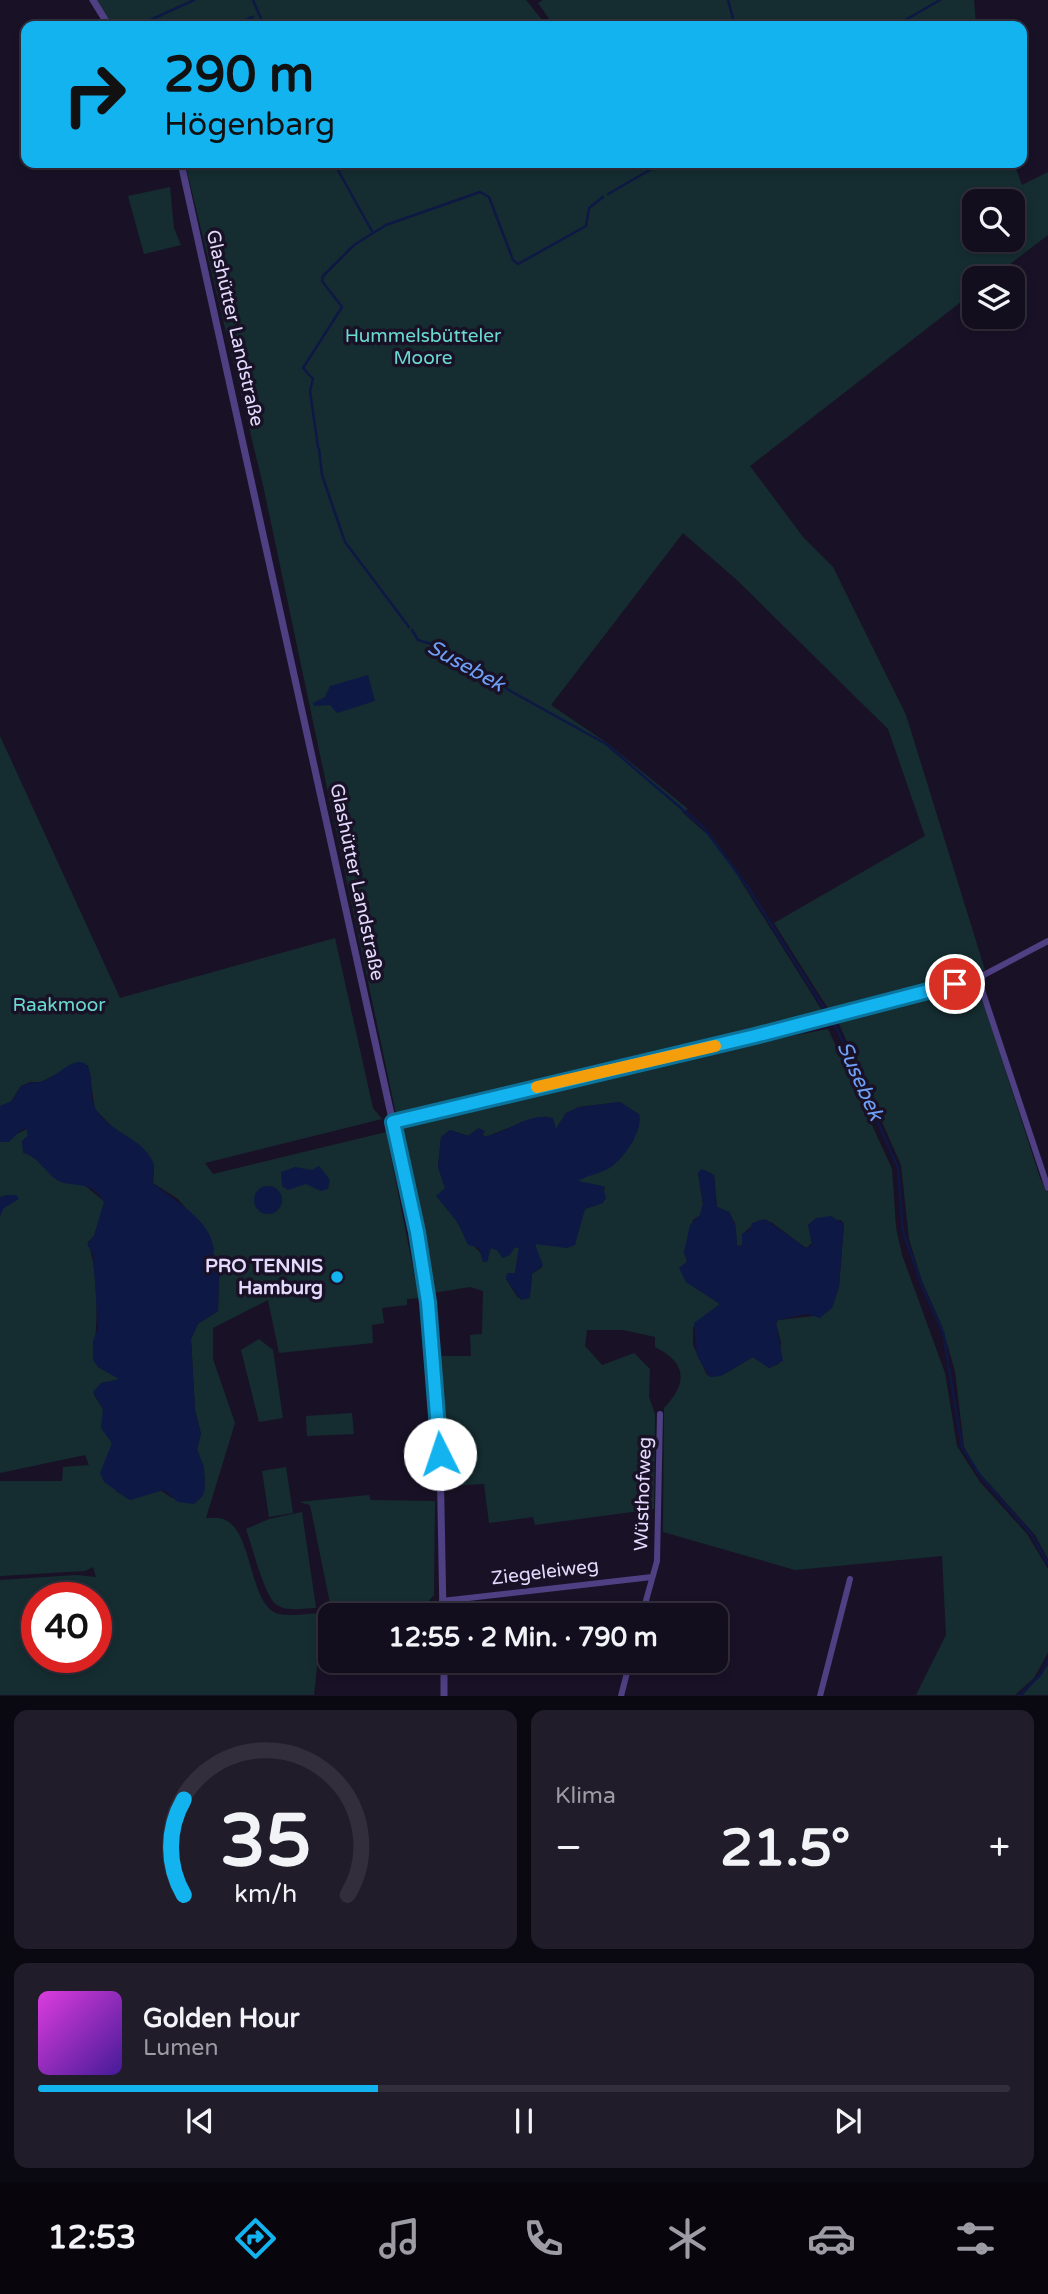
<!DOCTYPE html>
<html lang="de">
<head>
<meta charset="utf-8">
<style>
  body { margin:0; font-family:"Varela Round",sans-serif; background:#201c2a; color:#f1f3f6; height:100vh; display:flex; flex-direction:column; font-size:26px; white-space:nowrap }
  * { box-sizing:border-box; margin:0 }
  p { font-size:23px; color:#9d9ca4 }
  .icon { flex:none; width:38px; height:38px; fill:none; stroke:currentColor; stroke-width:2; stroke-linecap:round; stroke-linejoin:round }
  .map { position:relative; height:1696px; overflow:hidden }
  .sheet { display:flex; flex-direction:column; gap:14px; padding:14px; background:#0a0810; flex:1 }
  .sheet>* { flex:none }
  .top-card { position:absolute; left:21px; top:21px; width:1006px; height:147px; border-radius:14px; box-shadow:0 4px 10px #0003,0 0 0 2px #322e3b; background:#13b3f0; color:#111; overflow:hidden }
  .tools { position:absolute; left:962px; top:189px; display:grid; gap:14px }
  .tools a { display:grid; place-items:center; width:63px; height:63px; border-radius:14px; background:#130e1d; box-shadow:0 4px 10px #0003,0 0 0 2px #322e3b; font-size:35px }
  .speed { position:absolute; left:21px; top:1582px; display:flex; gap:14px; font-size:35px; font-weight:700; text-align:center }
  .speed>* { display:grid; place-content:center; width:91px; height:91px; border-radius:50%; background:#130e1d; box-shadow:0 4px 10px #0003,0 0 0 2px #322e3b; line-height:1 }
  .speed .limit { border:10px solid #d22; background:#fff; color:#111 }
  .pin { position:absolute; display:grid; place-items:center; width:60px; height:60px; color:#fff; margin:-30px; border:4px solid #fff; border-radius:50%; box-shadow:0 2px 7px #0007 }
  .me { position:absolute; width:77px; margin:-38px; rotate:356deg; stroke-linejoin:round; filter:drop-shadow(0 0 5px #0008) }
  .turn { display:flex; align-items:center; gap:24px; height:147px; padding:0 28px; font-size:32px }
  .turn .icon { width:91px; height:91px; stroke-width:2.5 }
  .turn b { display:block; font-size:49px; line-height:60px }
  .big { font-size:52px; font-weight:700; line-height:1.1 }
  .sheet .tile { flex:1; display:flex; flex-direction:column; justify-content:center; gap:10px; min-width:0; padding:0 24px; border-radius:14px; background:#201c2a }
  .sheet .dial { align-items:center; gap:0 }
  .dial svg { height:182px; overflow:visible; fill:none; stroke:#322e3b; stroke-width:7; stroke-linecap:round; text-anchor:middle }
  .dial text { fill:#f1f3f6; stroke:none }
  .song { display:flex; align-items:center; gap:21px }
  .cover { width:84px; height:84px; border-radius:10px; background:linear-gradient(135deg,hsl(300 70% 55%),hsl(260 70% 35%)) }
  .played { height:7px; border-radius:4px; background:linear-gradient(90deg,#13b3f0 35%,#322e3b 35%) }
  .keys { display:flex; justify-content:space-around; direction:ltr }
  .heat { display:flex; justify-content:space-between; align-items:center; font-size:38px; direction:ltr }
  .sheet .tiles { flex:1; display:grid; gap:14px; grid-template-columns:1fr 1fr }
  .tile:last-child { grid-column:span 2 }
  .trip { position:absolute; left:318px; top:1603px; width:410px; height:70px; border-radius:14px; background:#130e1d; box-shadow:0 4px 10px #0003,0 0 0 2px #322e3b; font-weight:700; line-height:70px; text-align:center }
  .dock { display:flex; height:112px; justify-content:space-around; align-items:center; background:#08060c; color:#9d9ca4 }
  .dock .icon { width:49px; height:49px }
  .dock .current { color:#13b3f0 }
  .dock b { font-size:32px; color:#f1f3f6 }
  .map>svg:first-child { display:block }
  .green { fill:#152d31; fill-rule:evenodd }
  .water { fill:#0e1844 }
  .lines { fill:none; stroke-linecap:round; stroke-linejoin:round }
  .stream { stroke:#0e1844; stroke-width:2.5 }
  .minor { stroke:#4e4083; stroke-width:6 }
  .tertiary { stroke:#4e4083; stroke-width:7 }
  .route-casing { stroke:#0c749c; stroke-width:18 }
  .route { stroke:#13b3f0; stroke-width:12 }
  .slow { stroke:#f59e0b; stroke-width:12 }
  .poi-dot { fill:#13b3f0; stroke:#191227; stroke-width:2.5 }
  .labels { text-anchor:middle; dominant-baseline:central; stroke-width:7; stroke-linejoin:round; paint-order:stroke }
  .street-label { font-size:19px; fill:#e4dafd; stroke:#191227 }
  .park-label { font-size:19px; fill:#6ad9d1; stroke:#191227 }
  .poi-label { font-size:19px; font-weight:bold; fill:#e4dafd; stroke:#191227; text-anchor:end }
  .water-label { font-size:21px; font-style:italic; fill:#6fa0f6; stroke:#191227 }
</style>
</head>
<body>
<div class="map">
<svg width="1048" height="1696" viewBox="0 0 1048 1696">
  <rect width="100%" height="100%" fill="#191227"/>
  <path class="green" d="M97 0H526L547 26H113Z
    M543 0H974L976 26H554L538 3Z
    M185 163H1014L1022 185 1048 172V235L992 278H975V291L750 466 803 537 833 567 906 715 985 970 829 1010 774 923 925 836 888 729 738 581 683 533 551 705 607 743 688 809 682 812 717 843 823 1012 754 1033 396 1114 263 485ZM975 201H1013V240H975Z
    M170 187 174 228 181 245 144 254 128 196Z
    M0 736 120 998 335 938 373 1108 382 1119 205 1163 213 1174 386 1132 419 1298 407 1299V1305L382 1308 384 1323 372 1325 373 1343 279 1353 268 1300 213 1328V1359L235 1423 206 1518C211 1518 218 1517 223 1519 254 1529 248 1607 279 1614 292 1617 310 1613 323 1613L326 1621 321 1630 314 1695H0V1580L76 1575 96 1577 93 1567 85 1571 0 1576V1481H62L63 1467 89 1465 85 1455 0 1473V1216L8 1195 0 1197V1142L27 1129 28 1136 22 1141V1146L56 1179 83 1184 105 1202 94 1236 88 1242C99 1276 98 1323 93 1359L98 1367 119 1378 118 1381 101 1383 94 1395 103 1409 104 1431 112 1443 109 1456 103 1465 116 1491 130 1500 160 1490 172 1498 205 1489 204 1471 197 1449 201 1434 195 1410 191 1339 198 1324 218 1311 219 1278 223 1270 213 1254 214 1248 197 1221 178 1199 153 1183 154 1170 95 1109 88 1065 64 1070 41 1082H30L21 1086 10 1103 0 1106ZM37 1598H96V1657H37Z
    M977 982 1040 1178 1048 1193V1559L1035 1535 977 1470 964 1447 955 1371 942 1326 922 1281 909 1239 901 1165 836 1017Z
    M828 1029 892 1169 896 1228 902 1255 945 1373 957 1446 980 1482 1027 1534 1048 1569V1653L1034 1678 1015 1695H916L946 1635 942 1556 795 1570 663 1532 664 1408C687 1384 688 1363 655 1347V1337L623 1330H587L585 1346 602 1365 634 1353 650 1369 649 1397 655 1414 654 1509 535 1525 533 1517 489 1523 484 1484 449 1486 439 1356H471L470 1335 482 1334 483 1291 470 1287 433 1293 403 1126 714 1051ZM620 1102 632 1113 634 1140 612 1166 579 1179 580 1184 605 1187 600 1204 585 1209 567 1248 539 1242 534 1246 542 1267 532 1274 531 1289 518 1298 506 1279 515 1273 519 1248 515 1247 503 1258 497 1250 491 1248 487 1253 488 1260C465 1239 455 1221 442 1192L445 1188 438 1167 441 1137 450 1130 469 1136 477 1129 486 1137 518 1124 556 1129 566 1113 579 1107ZM702 1169 714 1175 717 1207 729 1212 735 1223 737 1246 742 1245V1234L760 1220 771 1222 806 1248 813 1242 808 1225 841 1220 844 1224 839 1287 832 1308 814 1316 778 1320 776 1324 781 1342 779 1364 769 1368 753 1357C738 1364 722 1381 707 1375L693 1345V1327L720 1304 690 1284 681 1267 687 1262 684 1252 693 1220 700 1215 703 1205 698 1173Z
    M259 1339 273 1350 283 1418 259 1422 241 1350Z
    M352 1413 354 1434 307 1436 306 1416Z
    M286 1467 293 1513 269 1517 262 1471Z
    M369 1495 371 1500 435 1501 434 1595 428 1602 335 1612 331 1608 310 1505 299 1502Z
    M302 1512 316 1608C304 1608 287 1612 277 1605 264 1596 252 1545 246 1529L269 1519Z
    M1048 1665V1695H1023Z"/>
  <path class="water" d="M368 675 375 701 337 713 330 705 314 706 313 703 325 697 330 686Z
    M78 1062 85 1063C96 1076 88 1091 94 1105 104 1131 143 1137 153 1162 156 1169 151 1176 153 1183 174 1201 217 1223 213 1254L223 1270 219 1278 218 1311 198 1324 191 1339 195 1410 201 1434 197 1449 204 1467 205 1489 202 1497 194 1504 178 1502 164 1490 130 1500 104 1482 100 1473 112 1443 101 1428 103 1409 93 1392 101 1383 119 1379 98 1367 93 1359V1341L98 1328 93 1254 87 1245 94 1236 104 1202C91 1178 71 1189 57 1180 44 1171 39 1157 23 1153L22 1141 28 1136 27 1129 21 1130 9 1142H0V1106L12 1101 21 1086C30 1082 35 1083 43 1081 57 1077 65 1064 78 1062Z
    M620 1102 639 1114C644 1131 622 1161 608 1169 598 1174 586 1176 578 1181L603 1186 606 1198 603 1203 585 1209 575 1245 567 1248 535 1244 543 1265 532 1274 530 1298 521 1300 506 1279 507 1273H515L519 1248 515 1247 510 1255 503 1258 497 1250 491 1248 487 1262H483L479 1248 468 1245 458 1223 436 1196 445 1188 438 1167 441 1137 450 1130 468 1136 479 1128 485 1131 482 1136C505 1136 527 1111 553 1118L556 1129 566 1113 579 1107Z
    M319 1166 330 1180 328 1189 321 1191 306 1184 288 1190 282 1186 281 1172 295 1167 312 1170Z
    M702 1169 714 1175 717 1207 729 1212 736 1227 737 1247 742 1245V1234L750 1230 752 1223 765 1219 806 1248 812 1245 808 1225 816 1218 831 1216 844 1224 839 1287 832 1308 820 1318 807 1314 778 1320 776 1324 783 1361 769 1368 753 1357 721 1376 710 1377 697 1356 694 1323 720 1304 686 1282 679 1268 687 1262 684 1252 690 1225 700 1215 703 1203 698 1173Z
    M254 1200a14 14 0 1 1 28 0a14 14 0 1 1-28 0Z
    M8 1195H16L19 1199 4 1208 0 1216V1197Z"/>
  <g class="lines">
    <path class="stream" d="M253 0 264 26
      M728 0 735 26
      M137 26 194 0
      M230 26 253 17
      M895 26 940 0
      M334 163 373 233
      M608 194 662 163
      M318 447 310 391 313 379 303 368 342 307 322 281 323 276 354 245 386 225 480 192 489 197 513 260 518 264 586 226 589 208 603 197
      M319 449 322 475 345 542 409 627
      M412 630 418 640 435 645 484 675 499 679 507 689 606 744 703 827 747 886 837 1029 898 1168 903 1231 923 1288 943 1332 962 1447 981 1477 1032 1535 1048 1564
      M1019 1696 1041 1674 1048 1660"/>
    <path class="minor" d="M978 978 1048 1188
      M393 1122 755 1036 978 978 1048 941
      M442 1601 652 1577
      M321 1612 333 1615
      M343 1615 442 1605
      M642 1615 657 1561 660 1414
      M621 1696 630 1661
      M820 1696 850 1579"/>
    <path class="tertiary" d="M93 0 109 26
      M181 163 417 1232 430 1320 440 1454 443 1615
      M444 1661V1696"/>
  </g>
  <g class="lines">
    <g class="route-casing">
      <path id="route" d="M440 1454 428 1302 417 1232 393 1122 755 1036 955 984"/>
    </g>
    <use href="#route" class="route"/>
    <path class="slow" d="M537 1087 715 1046"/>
  </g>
  <circle class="poi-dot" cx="337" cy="1277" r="7"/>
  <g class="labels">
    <g class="street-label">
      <text transform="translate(235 328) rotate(77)">Glashütter Landstraße</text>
      <text transform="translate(357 882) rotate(78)">Glashütter Landstraße</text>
      <text transform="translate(643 1494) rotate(-88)">Wüsthofweg</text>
      <text transform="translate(545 1572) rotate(-7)">Ziegeleiweg</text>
    </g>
    <g class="park-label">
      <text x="423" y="336">Hummelsbütteler<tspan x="423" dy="22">Moore</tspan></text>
      <text x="59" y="1005">Raakmoor</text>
    </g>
    <g class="poi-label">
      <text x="323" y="1266">PRO TENNIS<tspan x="323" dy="22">Hamburg</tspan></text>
    </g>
    <g class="water-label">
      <text transform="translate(466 666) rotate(29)">Susebek</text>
      <text transform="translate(860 1081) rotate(66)">Susebek</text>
    </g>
  </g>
</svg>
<div class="tools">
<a><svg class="icon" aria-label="search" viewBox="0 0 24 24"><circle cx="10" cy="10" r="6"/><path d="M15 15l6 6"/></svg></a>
<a><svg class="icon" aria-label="layers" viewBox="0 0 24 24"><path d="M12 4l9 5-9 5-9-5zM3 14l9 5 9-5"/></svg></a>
</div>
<div class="speed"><div class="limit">40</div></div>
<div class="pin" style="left:955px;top:984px;background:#d93025"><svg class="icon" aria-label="arrive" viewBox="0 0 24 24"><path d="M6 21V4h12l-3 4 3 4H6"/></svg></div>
<svg class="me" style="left:440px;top:1454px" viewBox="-20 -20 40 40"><circle r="19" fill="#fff"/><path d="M0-13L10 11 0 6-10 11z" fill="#13b3f0"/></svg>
<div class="trip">12:55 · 2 Min. · 790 m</div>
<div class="top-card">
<div class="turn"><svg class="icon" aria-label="right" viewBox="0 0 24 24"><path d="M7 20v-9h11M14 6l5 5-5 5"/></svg><div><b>290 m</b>Högenbarg</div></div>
</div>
</div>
<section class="sheet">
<div class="tiles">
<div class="tile dial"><svg viewBox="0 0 100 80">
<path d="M14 69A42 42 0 1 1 86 69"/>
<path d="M14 69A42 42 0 0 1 14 27" stroke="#13b3f0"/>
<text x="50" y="56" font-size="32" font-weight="700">35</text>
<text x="50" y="72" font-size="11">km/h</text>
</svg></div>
<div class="tile"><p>Klima</p>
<div class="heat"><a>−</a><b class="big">21.5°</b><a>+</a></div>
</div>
<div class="tile">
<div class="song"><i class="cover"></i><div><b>Golden Hour</b><p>Lumen</p></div></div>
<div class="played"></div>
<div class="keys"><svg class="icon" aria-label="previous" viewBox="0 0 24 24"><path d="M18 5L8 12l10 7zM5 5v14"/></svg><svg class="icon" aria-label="pause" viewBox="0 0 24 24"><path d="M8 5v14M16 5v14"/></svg><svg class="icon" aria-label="next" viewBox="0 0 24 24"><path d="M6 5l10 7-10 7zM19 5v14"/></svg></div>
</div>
</div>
</section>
<nav class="dock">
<b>12:53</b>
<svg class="icon current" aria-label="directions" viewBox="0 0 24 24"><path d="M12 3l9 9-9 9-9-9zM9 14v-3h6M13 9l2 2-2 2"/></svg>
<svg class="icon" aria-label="music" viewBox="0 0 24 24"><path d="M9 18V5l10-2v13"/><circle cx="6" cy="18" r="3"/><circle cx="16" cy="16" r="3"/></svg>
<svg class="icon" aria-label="phone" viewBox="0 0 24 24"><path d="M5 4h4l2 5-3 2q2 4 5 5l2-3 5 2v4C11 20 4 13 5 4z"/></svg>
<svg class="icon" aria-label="climate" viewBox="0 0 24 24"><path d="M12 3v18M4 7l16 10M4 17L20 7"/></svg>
<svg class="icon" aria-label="car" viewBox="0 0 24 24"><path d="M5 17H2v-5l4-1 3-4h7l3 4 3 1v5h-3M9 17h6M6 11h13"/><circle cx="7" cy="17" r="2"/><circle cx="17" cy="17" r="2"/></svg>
<svg class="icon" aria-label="filters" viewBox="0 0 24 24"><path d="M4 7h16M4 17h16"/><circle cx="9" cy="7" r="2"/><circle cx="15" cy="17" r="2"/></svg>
</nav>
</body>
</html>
